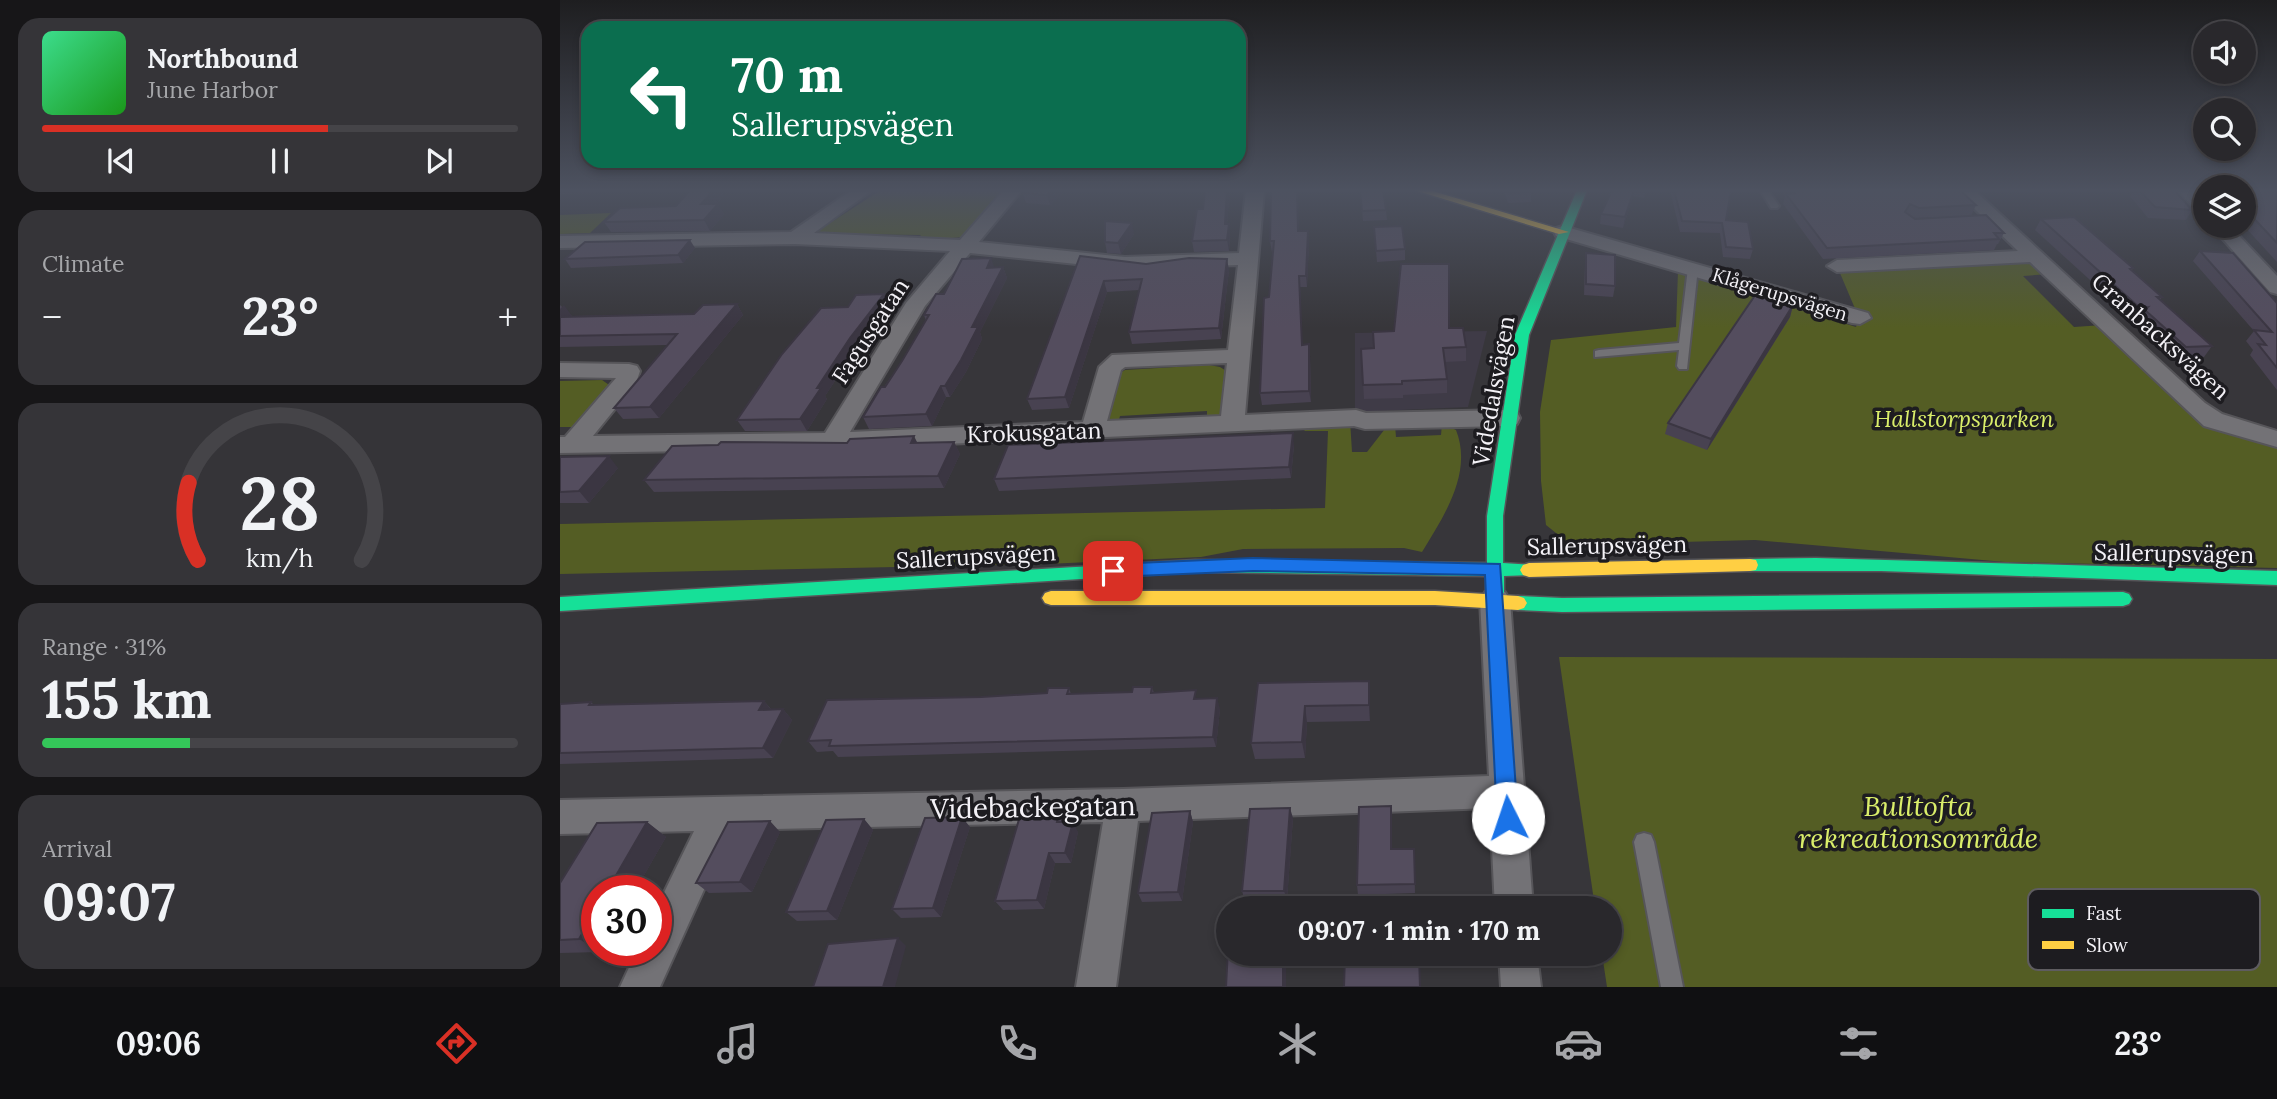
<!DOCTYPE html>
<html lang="en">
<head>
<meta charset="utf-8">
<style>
  body { margin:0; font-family:Lora,serif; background:#353438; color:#f1f3f6; height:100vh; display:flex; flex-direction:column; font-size:26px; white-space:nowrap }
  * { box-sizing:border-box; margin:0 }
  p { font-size:23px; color:#a5a6a9 }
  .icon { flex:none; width:38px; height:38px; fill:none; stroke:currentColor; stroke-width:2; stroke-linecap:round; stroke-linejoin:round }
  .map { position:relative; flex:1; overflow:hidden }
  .sheet { display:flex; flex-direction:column; gap:18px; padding:18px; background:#171618; width:560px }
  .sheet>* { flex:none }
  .hud { position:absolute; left:21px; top:21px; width:665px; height:147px; border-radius:21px; box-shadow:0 4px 10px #0003,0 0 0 2px #454448; background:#0b6e4f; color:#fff; overflow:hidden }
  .buttons { position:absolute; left:1633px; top:21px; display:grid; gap:14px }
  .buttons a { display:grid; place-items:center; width:63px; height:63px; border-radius:50%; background:#29282c; box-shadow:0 4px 10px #0003,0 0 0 2px #454448; font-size:35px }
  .speed { position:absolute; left:21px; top:875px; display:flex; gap:14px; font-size:35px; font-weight:700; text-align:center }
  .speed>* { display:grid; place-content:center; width:91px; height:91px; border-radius:50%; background:#29282c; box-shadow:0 4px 10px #0003,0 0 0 2px #454448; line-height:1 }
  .speed .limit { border:10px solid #d22; background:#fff; color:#111 }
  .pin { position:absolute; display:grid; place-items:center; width:60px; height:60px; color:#fff; margin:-30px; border-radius:14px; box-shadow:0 4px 10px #0006 }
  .me { position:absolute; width:77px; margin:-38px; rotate:356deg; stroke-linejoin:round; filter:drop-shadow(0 0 5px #0008) }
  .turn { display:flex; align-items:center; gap:24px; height:147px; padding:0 35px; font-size:32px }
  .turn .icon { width:91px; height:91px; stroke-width:2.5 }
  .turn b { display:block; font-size:49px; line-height:60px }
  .big { font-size:52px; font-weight:700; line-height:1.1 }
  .sheet .tile { flex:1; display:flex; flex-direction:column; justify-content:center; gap:10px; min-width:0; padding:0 24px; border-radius:21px; background:#353438 }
  .sheet .dial { align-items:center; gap:0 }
  .dial svg { height:182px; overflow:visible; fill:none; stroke:#454448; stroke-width:7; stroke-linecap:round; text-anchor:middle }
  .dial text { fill:#f1f3f6; stroke:none }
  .song { display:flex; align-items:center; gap:21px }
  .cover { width:84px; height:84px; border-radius:10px; background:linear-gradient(135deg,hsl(150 70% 55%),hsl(120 70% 35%)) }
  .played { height:7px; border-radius:4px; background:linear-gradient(90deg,#d93025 60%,#454448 60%) }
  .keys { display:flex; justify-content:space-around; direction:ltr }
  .heat { display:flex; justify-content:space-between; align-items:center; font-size:38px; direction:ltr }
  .charge { height:10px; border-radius:5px; background:linear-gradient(90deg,#34c759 31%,#454448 0) }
  .trip { position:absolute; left:656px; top:896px; width:406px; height:70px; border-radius:35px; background:#29282c; box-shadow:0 4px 10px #0003,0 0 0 2px #454448; font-weight:700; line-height:70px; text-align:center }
  .dock { display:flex; height:112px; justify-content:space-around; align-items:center; background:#101012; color:#a5a6a9 }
  .dock .icon { width:49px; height:49px }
  .dock .selected { color:#d93025 }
  .dock b { font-size:32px; color:#f1f3f6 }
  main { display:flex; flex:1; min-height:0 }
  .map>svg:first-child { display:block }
  .built { fill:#3f3b47 }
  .green { fill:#545d24 }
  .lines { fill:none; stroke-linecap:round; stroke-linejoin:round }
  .lane-casing { stroke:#565559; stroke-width:4 }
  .street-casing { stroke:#565559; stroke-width:4 }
  .fast-casing { stroke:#565559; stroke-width:3 }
  .slow-casing { stroke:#565559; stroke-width:3 }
  .lane { fill:#737276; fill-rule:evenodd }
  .street { fill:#737276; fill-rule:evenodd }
  .fast { fill:#16e098; fill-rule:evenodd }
  .slow { fill:#ffcf43; fill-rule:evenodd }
  .wall { fill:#484251 }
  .shaded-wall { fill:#3b3642 }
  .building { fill:#544d5e; stroke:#3b3642; stroke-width:2 }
  .route { fill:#1a73e8; stroke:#114b97; stroke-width:2 }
  .labels { text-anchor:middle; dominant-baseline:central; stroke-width:7; stroke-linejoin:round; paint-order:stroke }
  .far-street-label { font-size:19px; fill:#f4f2f7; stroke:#1d1c20 }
  .street-label { font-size:23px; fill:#f4f2f7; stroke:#1d1c20 }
  .park-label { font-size:23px; font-style:italic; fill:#daee6a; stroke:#1d1c20 }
  .near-park-label { font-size:28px; font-style:italic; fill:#daee6a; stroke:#1d1c20 }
  .near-street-label { font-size:28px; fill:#f4f2f7; stroke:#1d1c20 }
  .key { fill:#1d1c20; stroke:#5e5c60; stroke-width:2 }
  .key-label { font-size:19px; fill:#f4f2f7 }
</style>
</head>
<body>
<main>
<section class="sheet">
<div class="tile">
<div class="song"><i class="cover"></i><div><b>Northbound</b><p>June Harbor</p></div></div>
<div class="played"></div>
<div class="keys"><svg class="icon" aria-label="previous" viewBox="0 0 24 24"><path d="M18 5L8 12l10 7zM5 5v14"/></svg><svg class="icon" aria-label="pause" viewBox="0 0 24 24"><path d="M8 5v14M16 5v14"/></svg><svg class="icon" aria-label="next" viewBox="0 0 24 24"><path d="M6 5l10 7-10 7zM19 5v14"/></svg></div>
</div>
<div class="tile"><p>Climate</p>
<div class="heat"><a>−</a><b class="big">23°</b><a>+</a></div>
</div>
<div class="tile dial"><svg viewBox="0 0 100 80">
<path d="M14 69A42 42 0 1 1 86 69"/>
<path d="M14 69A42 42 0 0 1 10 35" stroke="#d93025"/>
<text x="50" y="56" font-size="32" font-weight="700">28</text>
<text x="50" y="72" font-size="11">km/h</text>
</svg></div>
<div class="tile"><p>Range · 31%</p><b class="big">155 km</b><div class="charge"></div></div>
<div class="tile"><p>Arrival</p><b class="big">09:07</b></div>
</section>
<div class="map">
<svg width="1717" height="987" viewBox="0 0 1717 987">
  <rect width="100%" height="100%" fill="#37363a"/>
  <path class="built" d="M927 331 908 407 795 412V333Z"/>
  <path class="green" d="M321 190H446L403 237 356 241 361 235 297 234 293 239 253 234Z
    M51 213 30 233 0 234V215Z
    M1474 256 1489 274 1463 276 1514 327 1543 325 1650 425 1717 444V568L1445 562 1195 540 1011 545 986 525 981 481 980 412 991 340 1116 327 1118 271 1296 327 1299 318 1277 266Z
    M649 365 660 367 671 374 661 417 647 421V411L560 416 557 426 543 424 553 377 565 370Z
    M42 380 52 387 16 427H0V381Z
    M790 420 792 452H807L828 425H835L836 437 881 435 882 424 896 430C913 473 884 516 862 552L844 548 683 549 641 557 486 564 0 574V524L765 508 768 431H744L754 421Z
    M999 657 1717 659V987H1047L1042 954H1050V908H1035Z"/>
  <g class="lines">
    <g class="lane-casing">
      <path id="lane" d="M1200 190H1208L1219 206 1217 208H1211Z
        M1133 265 1138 268 1127 369H1119L1117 366 1119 350 1035 357V351L1039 350 1119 343 1128 268Z
        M1084 833 1091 835 1094 842 1123 987H1101L1074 842 1077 835Z"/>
    </g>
    <g class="street-casing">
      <path id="street" d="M292 190H312L254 233 400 240 444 190H462L419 242 565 257 679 253 686 190H704L685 415 796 410 806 413 948 410 957 412 960 418 957 424 948 426 805 429 794 426 272 449 0 453V437H5L56 378 0 377V363L69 364 77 366 80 371 76 383 33 436 265 433 346 303 390 251 235 244 0 248V236L231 232ZM410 253 565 269 678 265 668 350 552 355 539 367 523 422 290 432 365 306ZM667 363 661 416 547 421 561 370 565 367Z
        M1395 190H1414L1645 403 1662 414 1717 431V447L1644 426 1470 262 1277 272 1267 266 1277 260 1458 251Z
        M1618 190H1636L1645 199V216L1639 214Z
        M1003 226 1308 313 1311 318 1300 324 1292 323 996 236 994 232 996 228Z
        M1651 226H1670L1717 276V294L1710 292Z
        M935 589 945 592 950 600 973 908H935L930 808 578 821 556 987H516L543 822 171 830 100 987H60L77 950H96V909L134 831 0 834V800L563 789 929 776 920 600 925 592Z
        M939 954H977L981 987H941Z"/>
    </g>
    <g class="fast-casing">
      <path id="fast" d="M1017 190H1027L969 335 943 516V563L975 565 978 570 975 575 944 576V592L941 597 935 599 929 597 926 592V576L635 572 0 611V597L635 560 927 563V516L955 335Z
        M1256 558 1717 571V585L1321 571H1190L1184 570 1182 565 1184 560 1190 559Z
        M1563 592 1569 594 1572 599 1569 604 1563 606 1002 612 958 610 952 608 949 603 952 598 958 596 1002 598Z"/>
    </g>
    <g class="slow-casing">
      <path id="slow" d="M854 190H869L1009 232 999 234Z
        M1190 559 1196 560 1198 565 1196 570 1190 571 969 577 963 575 960 570 963 565 969 563Z
        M491 591H875L958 596 964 598 967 603 964 608 958 610 875 605H491L485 603 482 598 485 593Z"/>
    </g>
    <use href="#lane" class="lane"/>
    <use href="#street" class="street"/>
    <use href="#fast" class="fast"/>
    <use href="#slow" class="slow"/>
  </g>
  <path class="wall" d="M0 190H42L38 193 0 194Z
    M466 190H504L490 205 466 203 463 193Z
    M670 190 667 224 670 235 669 251 634 252 632 241 643 209Z
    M737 190 739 231 749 242 747 287H740L742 345 749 344 750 356 751 402 702 405 700 393 713 251 712 252 710 241Z
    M800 190 826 210 827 220 803 221Z
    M944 190H971V202L948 203Z
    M1052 190H1087L1084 198 1073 196 1063 228 1040 224 1041 214Z
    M1110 190H1171L1166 220 1193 249 1190 259 1163 257 1160 233 1120 232Z
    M1220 190H1400L1416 205 1411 216 1354 218 1444 233 1438 244H1437L1434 250 1263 259 1223 204 1225 196Z
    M1574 190H1614L1632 210 1626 220 1588 218 1570 196Z
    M1684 190H1717V262L1684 226Z
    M164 195 157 204 164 214 150 231 51 232 44 222Z
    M1481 219 1573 268 1572 270 1602 297 1600 300 1652 346 1644 357 1618 359 1578 322 1580 318 1573 319 1475 230Z
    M814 227 845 249V260L817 262Z
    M574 234 561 254 547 253 545 242Z
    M135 248 123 263 11 268 5 259Z
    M1640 251 1717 303V390L1690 355 1693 350 1686 341 1694 331 1633 261Z
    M1026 253 1055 286 1053 297 1024 295 1025 264Z
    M520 256 586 264 669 270 661 339 572 344 569 332 579 290 547 292 509 408 472 410 467 399Z
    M443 267 447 278 420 332 422 339 406 372 390 397H386L372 426 309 429 303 417 342 361 366 321 364 315 384 294 435 268Z
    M177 304 183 315 99 418 63 419 54 408 107 345 0 347V305L12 316 134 314Z
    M329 305 296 349 265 396 267 399 247 431H185L177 420Z
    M1233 305 1230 317 1147 450 1105 434 1108 423Z
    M889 328 906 347V361L885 362 887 379V393L843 395V398L804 399 801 349 814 348Z
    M394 442 400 454 384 488 94 492 84 480 287 443Z
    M734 445 731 478 439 491 434 479Z
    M0 457 58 468 29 503H0Z
    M809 681 810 721 747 722 745 758 695 759 691 743 698 683Z
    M592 687 594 693 638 699 660 709 656 747 278 757 273 751 257 752 248 741 421 697 487 693 509 688 511 694 572 692Z
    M204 701 211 709H223L232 720 213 758 0 764V704L31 702 34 705Z
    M630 811 633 822 622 901 582 902 578 893Z
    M499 815 503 822 518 832 511 863H495L484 909 443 910 435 901Z
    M733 818 727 900 685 901 682 891Z
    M304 819 313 830 277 920 237 921 226 912Z
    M87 822 106 837 75 891H37V950H42L41 952 0 953V883Z
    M410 827 381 917 341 918 332 909Z
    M220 832 192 892 149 893 136 883Z
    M831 849H854L855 893 798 895 797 885Z"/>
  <path class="shaded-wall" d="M154 190H161L164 195 147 215 141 204Z
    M492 190H504L490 205 487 195Z
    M667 190H670L666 235 665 224Z
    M1074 190 1073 196 1063 228 1065 217Z
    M158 204 164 214 150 231 144 220Z
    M572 223 574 234 561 254 558 243Z
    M669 224 670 235 669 251 667 240Z
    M748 231 749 242 747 287 746 276Z
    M130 240 135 248 123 263 118 255Z
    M431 258 435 269 427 268Z
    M667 259 669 270 661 339 659 328Z
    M443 267 447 278 420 332 422 339 406 372 390 397 385 386 412 327Z
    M544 281 547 292 509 408 505 397Z
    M324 294 329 305 296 349 265 396 267 399 247 431 240 419 257 388 290 338Z
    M177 304 183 315 99 418 90 407Z
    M4 305 12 316 0 327V309Z
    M1233 305 1230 317 1147 450 1151 439Z
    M749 344 750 356 751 402 749 391Z
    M381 386 386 397 372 426 366 414Z
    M733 433 734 445 731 478 729 467Z
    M354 436 360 448 351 443Z
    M394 442 400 454 384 488 378 476Z
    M49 456 58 468 29 503 19 491Z
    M809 681 810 697V721L809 705Z
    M657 698 660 709 656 747 653 737Z
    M204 701 213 712 199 710Z
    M745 706 747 722 745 758 742 742Z
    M223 709 232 720 213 758 203 748Z
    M730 808 733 818 727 900 724 891Z
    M630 811 633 822 622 901 618 892Z
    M402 817 410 827 381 917 373 908Z
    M304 819 313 830 277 920 267 911Z
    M210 821 220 832 192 892 180 882Z
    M87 822 106 837 75 891H47Z
    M513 822 518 832 511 863 505 853Z
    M489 853 495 863 484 909 477 900Z
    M37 908V950L19 939Z
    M338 938 346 946 335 987H323Z
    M723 954H726V987H723Z"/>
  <path class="building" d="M130 190H154L141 204H158L144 220 44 222 60 208 116 206Z
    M466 190H492L487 195 463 193Z
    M645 190H667L665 224H669L667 240 632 241 637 209H643Z
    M711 190H737L738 231H748L746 276H739L742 345 749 344V391L700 393 704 298 709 297 714 241H710Z
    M800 190H823L826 210 802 211Z
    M948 190H971L972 192 949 193Z
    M1052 190H1074L1065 217 1041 214Z
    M1114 190H1171L1166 220 1188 222 1193 249 1166 247 1162 223 1122 221Z
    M1231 190H1400L1416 205 1359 208 1350 204 1345 212 1355 219 1426 215 1444 233H1434L1439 239 1267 248 1226 194 1235 193Z
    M1579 190H1614L1632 210 1595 207Z
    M1684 190H1717V243L1684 208Z
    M1514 217 1573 268 1570 269 1602 297H1597L1652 346 1626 347 1585 310 1588 307 1580 308 1481 219Z
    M545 221 572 223 558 243 545 242Z
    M842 226 845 249 816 251 814 227Z
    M130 240 118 255 5 259 25 242Z
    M1640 251 1673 253 1717 303V368L1698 344 1706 345 1694 330 1712 332Z
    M1026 253 1055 255V286L1026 284Z
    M520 256 586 264 629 258 667 259 659 328 569 332 582 279 544 281 505 397 467 399Z
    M431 258 427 268 443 267 412 327H418L401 360 385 386H381L366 414 303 417 321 387H325L342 361 369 315H364L376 294H384L402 259Z
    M841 264H889V328H903L906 347 883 348 887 379 842 381V384L803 385 801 349 814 348 813 332 834 331Z
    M324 294 290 338 257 388H261L240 419 177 420 222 354 261 308 288 307 296 295Z
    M1196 294 1233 305 1151 439 1108 423Z
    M177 304 90 407 54 408 117 334 0 336V317L134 314 143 305Z
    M733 433 729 467 434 479 448 445Z
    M354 436 351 443 394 442 378 476 84 480 112 446 158 445 161 442 287 443 290 439Z
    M49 456 19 491 0 492V457Z
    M809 681V705L745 706 742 742 691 743 698 683Z
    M573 687H592L591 693 636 690 634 699 657 698 653 737 269 746 271 740 248 741 267 700 421 697 487 693 488 688H509L507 694 572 692Z
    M204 701 199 710 223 709 203 748 0 753V704L31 702 29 705Z
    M831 806V849H854L855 884 797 885 799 807Z
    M730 808 724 891H682L690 809Z
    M630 811 618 892 578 893 592 813Z
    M499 815 497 822H513L505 853H489L477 900 435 901 460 816Z
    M402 817 373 908 332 909 365 818Z
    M304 819 267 911 226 912 266 820Z
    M210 821 180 882 136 883 168 822Z
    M87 822 47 891H37V908L19 939 0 940V883L37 823Z
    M338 938 323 987H253L268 944Z
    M668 949V954H723V987H666Z
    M785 954H859L860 987H784Z"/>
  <linearGradient id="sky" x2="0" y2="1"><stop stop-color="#1e1e20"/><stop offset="0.58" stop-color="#4d5260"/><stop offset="1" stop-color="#4d5260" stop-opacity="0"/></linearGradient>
  <rect width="1717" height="328" fill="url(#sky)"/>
  <path class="route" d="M693 558 940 564 958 818 955 825 948 828 940 825 937 818 925 575 693 571 553 577 544 571 553 564Z"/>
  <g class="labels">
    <g class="far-street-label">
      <text transform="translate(1220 294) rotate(17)">Klågerupsvägen</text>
    </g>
    <g class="street-label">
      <text transform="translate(310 331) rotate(-57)">Fagusgatan</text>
      <text transform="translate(1601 336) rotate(42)">Granbacksvägen</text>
      <text transform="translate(933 391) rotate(-80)">Videdalsvägen</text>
      <text transform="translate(474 432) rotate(-2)">Krokusgatan</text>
      <text transform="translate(1047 545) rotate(-1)">Sallerupsvägen</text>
      <text transform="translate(1614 553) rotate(1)">Sallerupsvägen</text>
      <text transform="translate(416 556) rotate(-3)">Sallerupsvägen</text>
    </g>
    <g class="park-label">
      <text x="1404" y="418">Hallstorpsparken</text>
    </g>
    <g class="near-park-label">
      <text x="1358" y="806">Bulltofta<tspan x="1358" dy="32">rekreationsområde</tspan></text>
    </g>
    <g class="near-street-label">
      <text transform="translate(473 807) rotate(-1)">Videbackegatan</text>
    </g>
  </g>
  <rect x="1468" y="889" width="232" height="81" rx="10" class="key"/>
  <rect x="1482" y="909" width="32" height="9" fill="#16e098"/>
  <rect x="1482" y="941" width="32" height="8" fill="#ffcf43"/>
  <g class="key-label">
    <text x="1526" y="920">Fast</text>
    <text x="1526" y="952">Slow</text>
  </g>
</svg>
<div class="buttons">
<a><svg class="icon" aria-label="sound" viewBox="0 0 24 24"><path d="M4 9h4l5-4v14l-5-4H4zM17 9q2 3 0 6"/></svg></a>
<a><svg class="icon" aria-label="search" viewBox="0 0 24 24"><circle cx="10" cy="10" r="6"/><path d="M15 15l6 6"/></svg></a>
<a><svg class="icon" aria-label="layers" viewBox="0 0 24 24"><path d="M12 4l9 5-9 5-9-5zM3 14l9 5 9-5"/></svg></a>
</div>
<div class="speed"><div class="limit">30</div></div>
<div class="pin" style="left:553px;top:571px;background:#d93025"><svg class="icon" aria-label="arrive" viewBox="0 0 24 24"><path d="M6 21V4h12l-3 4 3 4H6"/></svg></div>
<svg class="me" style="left:948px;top:818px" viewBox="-20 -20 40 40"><circle r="19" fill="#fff"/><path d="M0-13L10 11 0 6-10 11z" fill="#1a73e8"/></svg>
<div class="trip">09:07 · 1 min · 170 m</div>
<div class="hud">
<div class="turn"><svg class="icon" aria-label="left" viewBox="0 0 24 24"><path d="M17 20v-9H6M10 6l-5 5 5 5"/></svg><div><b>70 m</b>Sallerupsvägen</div></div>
</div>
</div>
</main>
<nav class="dock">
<b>09:06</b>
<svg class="icon selected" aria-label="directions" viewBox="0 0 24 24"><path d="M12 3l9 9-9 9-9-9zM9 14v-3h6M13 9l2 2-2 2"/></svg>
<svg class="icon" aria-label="music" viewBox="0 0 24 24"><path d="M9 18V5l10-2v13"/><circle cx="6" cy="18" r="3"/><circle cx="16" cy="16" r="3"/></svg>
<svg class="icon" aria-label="phone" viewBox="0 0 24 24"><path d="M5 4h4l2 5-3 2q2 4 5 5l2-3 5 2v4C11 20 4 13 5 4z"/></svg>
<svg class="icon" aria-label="climate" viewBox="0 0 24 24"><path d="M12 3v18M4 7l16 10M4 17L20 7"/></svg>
<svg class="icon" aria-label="car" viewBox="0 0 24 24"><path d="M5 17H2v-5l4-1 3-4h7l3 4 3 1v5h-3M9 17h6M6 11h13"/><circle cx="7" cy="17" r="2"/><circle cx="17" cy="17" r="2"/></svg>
<svg class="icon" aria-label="filters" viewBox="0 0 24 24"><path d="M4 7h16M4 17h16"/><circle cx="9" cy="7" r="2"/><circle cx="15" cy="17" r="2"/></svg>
<b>23°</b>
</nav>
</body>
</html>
